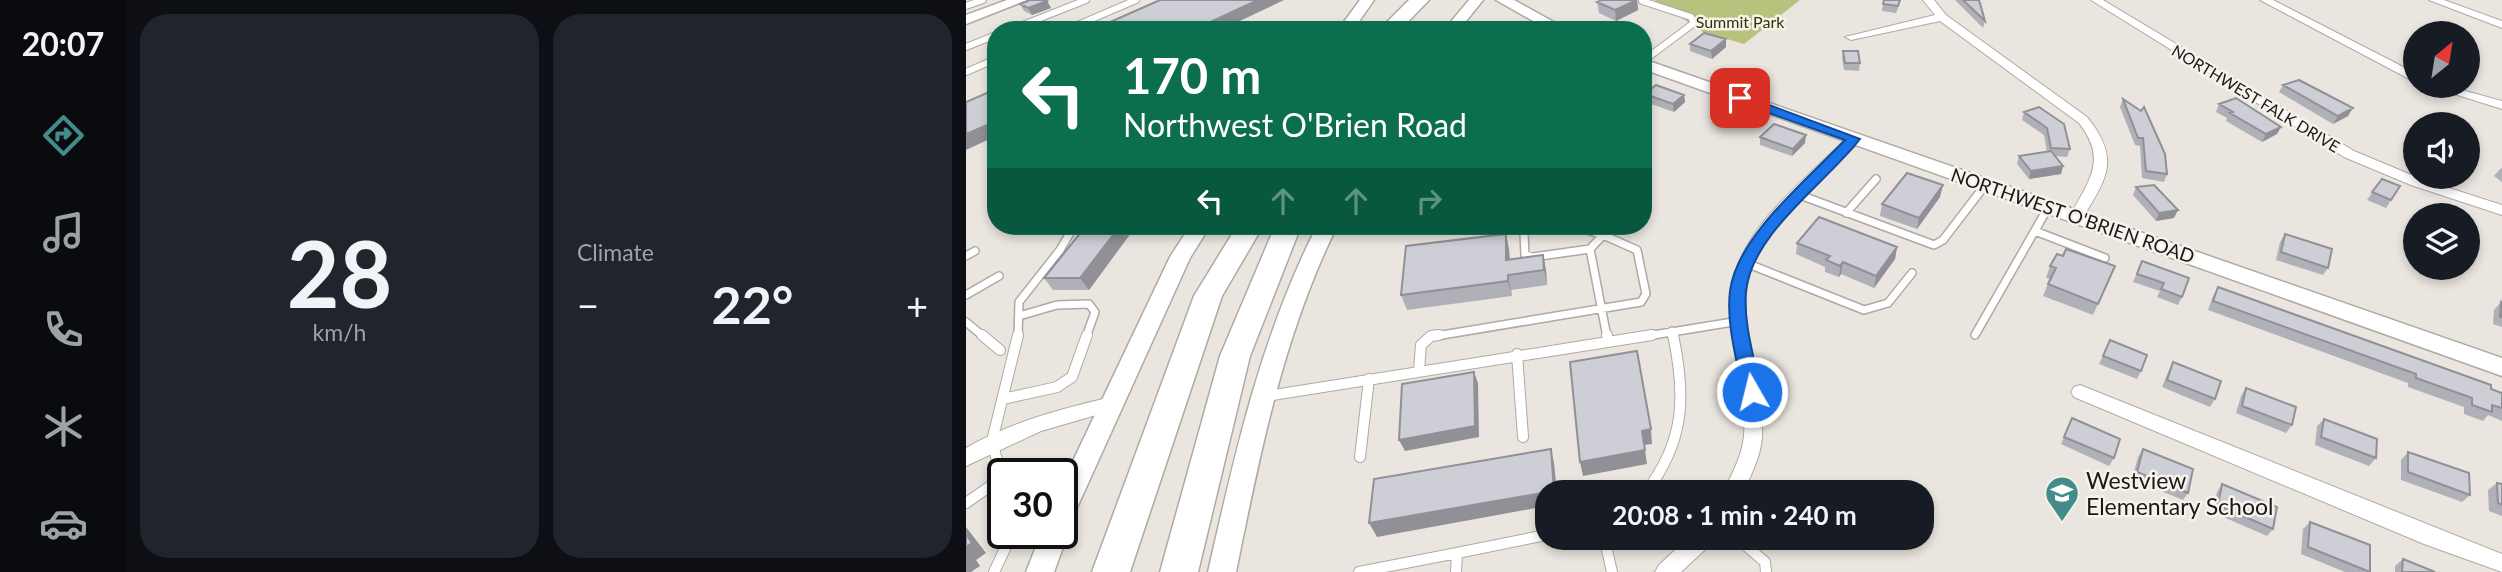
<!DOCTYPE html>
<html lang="en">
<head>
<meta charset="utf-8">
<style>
  body { margin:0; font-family:Lato,sans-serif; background:#20242c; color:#f1f3f6; height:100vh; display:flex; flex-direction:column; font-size:26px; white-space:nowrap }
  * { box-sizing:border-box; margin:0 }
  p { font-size:23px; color:#9ea1a6 }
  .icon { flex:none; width:38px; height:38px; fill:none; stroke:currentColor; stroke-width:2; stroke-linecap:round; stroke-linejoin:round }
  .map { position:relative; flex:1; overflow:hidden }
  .sheet { display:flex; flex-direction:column; gap:14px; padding:14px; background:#0d0f14; width:840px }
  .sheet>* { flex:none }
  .banner { position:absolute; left:21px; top:21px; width:665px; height:214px; border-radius:28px; box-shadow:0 4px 10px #0003; background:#0b6e4f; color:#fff; overflow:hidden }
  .needle { width:46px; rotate:30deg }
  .buttons { position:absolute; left:1437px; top:21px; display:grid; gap:14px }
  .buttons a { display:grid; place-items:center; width:77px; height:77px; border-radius:50%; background:#171b24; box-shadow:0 4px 10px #0003; font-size:35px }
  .speed { position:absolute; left:21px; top:458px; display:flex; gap:14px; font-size:35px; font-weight:700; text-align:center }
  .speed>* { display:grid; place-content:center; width:91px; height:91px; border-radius:50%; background:#171b24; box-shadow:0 4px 10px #0003; line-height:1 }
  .speed .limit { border:4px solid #111; border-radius:10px; background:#fff; color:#111 }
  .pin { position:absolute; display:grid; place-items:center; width:60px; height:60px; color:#fff; margin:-30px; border-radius:14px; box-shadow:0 4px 10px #0006 }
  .me { position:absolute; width:77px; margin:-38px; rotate:352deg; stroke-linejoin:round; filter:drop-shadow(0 0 5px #0008) }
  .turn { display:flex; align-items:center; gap:24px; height:147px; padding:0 21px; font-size:32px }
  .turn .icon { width:91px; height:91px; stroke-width:2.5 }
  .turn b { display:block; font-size:49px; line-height:60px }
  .lanes { display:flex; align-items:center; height:66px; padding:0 21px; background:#0003; justify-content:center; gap:35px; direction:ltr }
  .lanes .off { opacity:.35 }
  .big { font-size:52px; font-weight:700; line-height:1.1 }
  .sheet .card { flex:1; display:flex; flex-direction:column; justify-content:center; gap:10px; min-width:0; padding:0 24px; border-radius:28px; background:#20242c }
  .sheet .dial { align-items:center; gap:0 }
  .dial b { font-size:91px; line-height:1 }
  .heat { display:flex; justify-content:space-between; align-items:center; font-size:38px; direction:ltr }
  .sheet .tiles { flex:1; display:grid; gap:14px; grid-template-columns:repeat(2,1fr) }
  .trip { position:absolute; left:569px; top:480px; width:399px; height:70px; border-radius:28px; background:#171b24; box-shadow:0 4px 10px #0003; font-weight:700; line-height:70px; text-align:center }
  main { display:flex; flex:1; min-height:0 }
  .menu { display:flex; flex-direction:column; width:126px; justify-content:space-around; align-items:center; background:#090b0e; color:#9ea1a6 }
  .menu .icon { width:49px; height:49px }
  .menu .active { color:#448c8b }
  .menu b { font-size:32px; color:#f1f3f6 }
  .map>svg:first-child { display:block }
  .green { fill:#b7c27c }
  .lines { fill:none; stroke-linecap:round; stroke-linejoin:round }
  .lane-far2-casing { stroke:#aeaaa3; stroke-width:8 }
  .lane-far1-casing { stroke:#aeaaa3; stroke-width:10 }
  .lane-casing { stroke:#aeaaa3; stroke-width:12 }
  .street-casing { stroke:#aeaaa3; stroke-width:2 }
  .secondary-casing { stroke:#aeaaa3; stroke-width:3 }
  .highway-casing { stroke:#aeaaa3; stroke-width:3 }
  .lane-far2 { stroke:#fff; stroke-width:6 }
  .lane-far1 { stroke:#fff; stroke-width:7 }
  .lane { stroke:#fff; stroke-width:10 }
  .street { fill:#fff; fill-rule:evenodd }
  .secondary { fill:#fff; fill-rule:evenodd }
  .highway { fill:#fff; fill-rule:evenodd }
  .wall { fill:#b0b1b8 }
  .shaded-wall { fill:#909096 }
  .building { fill:#cdced6; stroke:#909096; stroke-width:2 }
  .route { fill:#1a73e8; stroke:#114b97; stroke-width:2 }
  .labels { text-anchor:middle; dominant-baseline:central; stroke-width:5; stroke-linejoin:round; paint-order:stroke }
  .far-park-label { font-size:16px; fill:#2e3307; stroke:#f7f2eb }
  .far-street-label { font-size:16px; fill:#1b1917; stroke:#f7f2eb }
  .street-label { font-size:19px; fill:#1b1917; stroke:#f7f2eb }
  .near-poi-label { font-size:23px; fill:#1b1917; stroke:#f7f2eb; text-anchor:start }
</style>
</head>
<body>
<main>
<nav class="menu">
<b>20:07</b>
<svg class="icon active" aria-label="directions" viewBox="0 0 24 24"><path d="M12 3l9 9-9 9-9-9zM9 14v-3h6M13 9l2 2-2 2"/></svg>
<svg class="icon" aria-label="music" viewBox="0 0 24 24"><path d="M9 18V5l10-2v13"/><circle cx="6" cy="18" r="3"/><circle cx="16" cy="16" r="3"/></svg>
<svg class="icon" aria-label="phone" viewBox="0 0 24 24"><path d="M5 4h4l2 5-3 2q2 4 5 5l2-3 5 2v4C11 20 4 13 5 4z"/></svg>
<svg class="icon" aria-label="climate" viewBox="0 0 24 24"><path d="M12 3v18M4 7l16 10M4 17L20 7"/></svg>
<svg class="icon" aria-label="car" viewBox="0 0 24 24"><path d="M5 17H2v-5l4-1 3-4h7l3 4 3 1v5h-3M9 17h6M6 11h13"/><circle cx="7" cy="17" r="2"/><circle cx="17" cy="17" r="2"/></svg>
</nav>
<section class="sheet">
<div class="tiles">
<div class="card dial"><b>28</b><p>km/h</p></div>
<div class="card"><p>Climate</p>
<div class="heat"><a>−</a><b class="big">22°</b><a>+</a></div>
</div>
</div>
</section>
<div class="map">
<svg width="1536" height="572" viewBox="0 0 1536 572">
  <rect width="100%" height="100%" fill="#eae5de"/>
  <path class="green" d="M688 0H834L778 44 737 32Z"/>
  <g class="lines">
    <g class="lane-far2-casing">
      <path id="lane-far2" d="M676 1 725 17 728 23 677 61
        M0 6 17 0
        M44 30 120 0
        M100 30 170 0
        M0 47 30 35
        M0 72 30 59"/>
    </g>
    <g class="lane-far1-casing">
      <path id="lane-far1" d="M834 195 968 245 977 240 1020 184
        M880 213 910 179
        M581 226 564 228 558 233 559 255 567 257 624 249 637 235 608 226
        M1069 231 1139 258
        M624 249 641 337
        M0 256 9 251
        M780 263 898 310 922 303 946 273
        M0 295 33 276
        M53 316 91 305 123 304 129 312 120 337
        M0 322 18 337
        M706 331 707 337
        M1009 335 1083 206
        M52 337 53 302 94 250 108 226
        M464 337 675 302 680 294 671 250 637 235
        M675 337 773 321"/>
    </g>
    <g class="lane-casing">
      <path id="lane" d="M16 335 34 350
        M641 335 642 341
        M551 354 557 437
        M453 370 455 345 465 336 473 335
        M301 396 686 335
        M37 399 91 387 106 377 121 335
        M394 457 403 379
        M37 483 26 441 52 335
        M680 492C719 441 720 396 707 335
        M0 503 36 478
        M638 537 646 572
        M770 537 799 562 800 572
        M491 553 580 535
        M28 572 46 534
        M393 572 491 553 490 572"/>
    </g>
    <g class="street-casing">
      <path id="street" d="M957 0H968L980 15 1121 117C1155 159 1141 178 1116 219H1106L1104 216C1123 180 1142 160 1113 123L974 21 885 40 879 37 969 15Z
        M1125 0H1137L1388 151 1455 179 1536 205V215L1445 185 1378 157Z
        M1294 0H1307L1449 73V82Z
        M1463 0H1478L1536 21V28Z
        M1463 86H1481L1536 101V109Z
        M888 135 895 139 893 142C856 179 806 217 786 267 766 321 799 382 796 437 795 456 785 475 777 492H757C766 474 776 456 778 436 782 382 753 325 770 271 785 220 846 173 883 136Z
        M1114 385 1536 554V572L1458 544 1108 397 1105 392 1108 387Z
        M145 397 151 399 154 404 151 409 75 431 0 466V448C45 422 95 409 145 397Z
        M723 537H748L745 544 715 572H689L693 565Z"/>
    </g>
    <g class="secondary-casing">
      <path id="secondary" d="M41 0H61L0 24V15Z
        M394 0H408L387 30H372Z
        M503 0H517L493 30H478Z
        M530 0H548L602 30H583Z
        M677 59 1536 358V376L677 69Z
        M224 226H244L224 258 105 521 96 525 102 534 88 572H60L75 534H96V484L204 257Z
        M351 226H371C317 336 294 453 270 572H242C269 453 295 336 351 226Z"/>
    </g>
    <g class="highway-casing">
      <path id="highway" d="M443 0H463L434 30H413Z
        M271 226H297L256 296 164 572H126L228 296Z
        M309 226H335L284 356 232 572H194L254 356Z"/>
    </g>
    <use href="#lane-far2" class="lane-far2"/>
    <use href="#lane-far1" class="lane-far1"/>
    <use href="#lane" class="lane"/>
    <use href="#street" class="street"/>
    <use href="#secondary" class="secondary"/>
    <use href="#highway" class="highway"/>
  </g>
  <path class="wall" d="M671 0 672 10 650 21 633 13 631 2Z
    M935 0 930 13 916 11 917 4Z
    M989 0H1013L1019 21 1017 28Z
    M81 1 85 8 66 15 58 11 54 4Z
    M724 44 760 47 746 59 724 51Z
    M877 51 894 63 893 71 878 70 876 58Z
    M1317 85 1382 116 1367 124 1313 92Z
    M679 94 718 95 719 102 708 112 679 102Z
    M1157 99 1201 174 1198 182 1176 178 1174 146 1169 145 1154 107Z
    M1253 104 1315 127 1311 134 1296 142 1260 121 1261 118 1250 112Z
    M1073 107 1104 149 1101 157 1088 156 1097 166 1095 174 1063 179 1051 164 1053 156 1081 152 1078 135 1056 120 1058 112Z
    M794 137 839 143 826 156 794 145Z
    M1536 168V182L1528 176 1534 169Z
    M1416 179 1434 186 1420 208 1401 200Z
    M1170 187 1208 218 1190 221 1167 195Z
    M974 197 951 229 914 216 916 204Z
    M120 226H170L123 290H87L78 278Z
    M1319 234 1362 268 1357 275 1310 260 1314 242Z
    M831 243 931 247 929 259 908 288 875 274 873 277 859 272V267L830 254Z
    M543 249 544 259 577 255 580 270 581 285 545 290 546 296 441 310 435 295Z
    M1097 256 1149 266 1127 315 1077 296 1084 279 1080 278 1084 266Z
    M1176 261 1216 297 1212 305 1191 297 1194 291 1167 282Z
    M1252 287 1536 393V421L1522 415 1517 421 1498 414V407L1442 387V383L1242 310 1247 296Z
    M1535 302 1536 303V327L1527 324 1528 310Z
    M1144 340 1175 371 1171 379 1133 364Z
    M1207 362 1249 399 1244 407 1196 387 1203 370Z
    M1280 388 1326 425 1320 433 1270 413 1275 396Z
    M1106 418 1148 458 1143 466 1095 444Z
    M1358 419 1410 458 1403 466 1349 445 1351 426Z
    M1177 449 1222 493 1217 500 1166 479 1172 457Z
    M1442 452 1504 495 1496 502 1435 480V460Z
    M1531 483 1536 484V516L1523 511 1522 490Z
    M1256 484 1307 529 1301 536 1246 512 1251 492Z
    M1344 522 1404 572H1379L1335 554 1337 529Z
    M1437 559 1469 572H1429V566Z"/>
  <path class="shaded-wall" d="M292 0H318L255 30H227Z
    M671 0 672 10 650 21 649 10Z
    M81 1 85 8 66 15 62 8Z
    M760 39V47L746 59 745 51Z
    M718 95 719 102 708 112 707 104Z
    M1387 108 1382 116 1367 124 1372 116Z
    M30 118V136L0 150V134Z
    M1315 127 1311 134 1296 142 1300 134Z
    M840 135 839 143 826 156 827 149Z
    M1097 166 1095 174 1063 179 1065 171Z
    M977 185 974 197 951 229 953 218Z
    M1212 210 1208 218 1190 221 1193 213Z
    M154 226H170L123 290 114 278Z
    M540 234 543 249 544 275 540 260Z
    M931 247 929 259 908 288 910 276Z
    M577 255 580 270 581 285 578 270Z
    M877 262 875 274 873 277 874 266Z
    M542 275 545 290 546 296 542 281Z
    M508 372 512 383 513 437 439 451 433 440Z
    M685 429 686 444 678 445 676 431Z
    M585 449 588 463 591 492H581Z
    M679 450 681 464 617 476 614 462Z
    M581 492V506L411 537 403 523Z
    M0 527 20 553 10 560 14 566 5 572H0Z"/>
  <path class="building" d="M64 0H79L81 1 62 8 54 4Z
    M194 0H292L227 30H144L135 26Z
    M636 0H671L649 10 631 2Z
    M918 0H934L932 6 917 4Z
    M997 0H1013L1019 21Z
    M738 33 760 39 745 51 724 44Z
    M877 51H892L894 63H879Z
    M1333 80 1387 108 1372 116 1317 85Z
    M690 85 718 95 707 104 679 94Z
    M30 89V118L24 120 28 122 0 134V102Z
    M1270 98 1315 127 1300 134 1264 113 1267 112 1253 104Z
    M1157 99 1175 111 1178 107 1199 154 1201 174 1180 171 1177 138H1172Z
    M1073 107 1098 124 1104 149 1085 148 1081 128 1058 112Z
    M808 124 840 135 827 149 794 137Z
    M1085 151 1097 166 1065 171 1053 156Z
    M941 173 977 185 953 218 916 204Z
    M1416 179 1434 186 1425 200 1406 192Z
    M1188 185 1212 210 1193 213 1170 187Z
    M853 217 931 247 910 276 877 262 874 266 860 260 864 256 831 243Z
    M120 226H154L114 278H78Z
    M540 234V260L577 255 578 270 542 275V281L435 295 440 246Z
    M1319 234 1366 249 1362 268 1315 252Z
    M1100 249 1149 266 1132 304 1082 284 1090 268 1084 266 1091 254 1097 256Z
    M1176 261 1223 278 1216 297 1195 289 1198 283 1171 274Z
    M1252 287 1525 385V389L1536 393V408L1526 405V412L1506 405V398L1450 378V374L1247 301Z
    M1535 302 1536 303V317H1534Z
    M1144 340 1181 355 1175 371 1137 356Z
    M671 351 685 429 676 431 679 450 614 462 604 362Z
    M1207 362 1255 381 1249 399 1201 380Z
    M508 372 509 426 433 440 436 384Z
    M1280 388 1330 407 1326 425 1276 406Z
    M1106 418 1154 439 1148 458 1098 437Z
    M1358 419 1411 439 1410 458 1355 437Z
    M585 449 588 491 403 523 408 479Z
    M1177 449 1227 469 1222 493 1171 472Z
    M1442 452 1503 473 1504 495 1442 472Z
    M1531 483 1536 484V505L1532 503Z
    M1256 484 1311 507 1307 529 1252 505Z
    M1344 522 1404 545V572L1342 547Z
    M0 534 6 543 0 547Z
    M1437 559 1469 572H1436Z"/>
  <path class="route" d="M774 94 894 139C860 183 786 233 780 291 777 324 789 360 795 392L786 399 777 392C771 360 760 324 764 291 771 236 842 179 879 140L769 101V95Z"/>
  <defs>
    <g id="school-pin" transform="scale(1.75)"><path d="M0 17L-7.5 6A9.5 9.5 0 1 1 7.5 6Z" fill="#448c8b" stroke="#f7f2eb"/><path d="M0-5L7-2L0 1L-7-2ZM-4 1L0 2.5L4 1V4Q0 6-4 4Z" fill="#fff"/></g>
  </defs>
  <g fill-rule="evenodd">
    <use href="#school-pin" x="1096" y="493"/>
  </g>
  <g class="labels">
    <g class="far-park-label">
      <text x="774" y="21">Summit Park</text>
    </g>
    <g class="far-street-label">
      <text transform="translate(1290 98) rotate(31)">NORTHWEST FALK DRIVE</text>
    </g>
    <g class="street-label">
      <text transform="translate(1107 215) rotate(19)">NORTHWEST O'BRIEN ROAD</text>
    </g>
    <g class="near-poi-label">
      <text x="1120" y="480">Westview<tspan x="1120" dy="26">Elementary School</tspan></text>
    </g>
  </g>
</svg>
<div class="buttons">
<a><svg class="needle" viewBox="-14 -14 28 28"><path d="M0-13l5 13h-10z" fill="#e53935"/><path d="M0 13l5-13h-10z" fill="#9ea1a6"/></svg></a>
<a><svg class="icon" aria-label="sound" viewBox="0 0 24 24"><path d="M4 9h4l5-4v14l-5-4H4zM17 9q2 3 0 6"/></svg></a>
<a><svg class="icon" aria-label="layers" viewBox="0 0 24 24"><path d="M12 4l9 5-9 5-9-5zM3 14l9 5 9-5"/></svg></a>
</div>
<div class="speed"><div class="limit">30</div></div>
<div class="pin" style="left:774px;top:98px;background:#d93025"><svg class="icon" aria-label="arrive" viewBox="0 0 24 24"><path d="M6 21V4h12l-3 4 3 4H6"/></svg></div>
<svg class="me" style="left:786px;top:392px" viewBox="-20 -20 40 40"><circle r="17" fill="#1a73e8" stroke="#fff" stroke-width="3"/><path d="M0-11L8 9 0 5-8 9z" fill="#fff"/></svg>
<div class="trip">20:08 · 1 min · 240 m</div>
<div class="banner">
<div class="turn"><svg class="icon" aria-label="left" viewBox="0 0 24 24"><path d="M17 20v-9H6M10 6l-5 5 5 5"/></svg><div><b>170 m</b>Northwest O'Brien Road</div></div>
<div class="lanes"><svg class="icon" aria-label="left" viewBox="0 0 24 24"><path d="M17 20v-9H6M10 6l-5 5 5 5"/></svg><svg class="icon off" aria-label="ahead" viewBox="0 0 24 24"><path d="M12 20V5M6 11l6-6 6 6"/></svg><svg class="icon off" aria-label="ahead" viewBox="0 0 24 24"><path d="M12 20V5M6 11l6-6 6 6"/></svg><svg class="icon off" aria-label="right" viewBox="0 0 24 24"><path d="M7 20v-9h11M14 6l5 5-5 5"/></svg></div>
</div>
</div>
</main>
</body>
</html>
